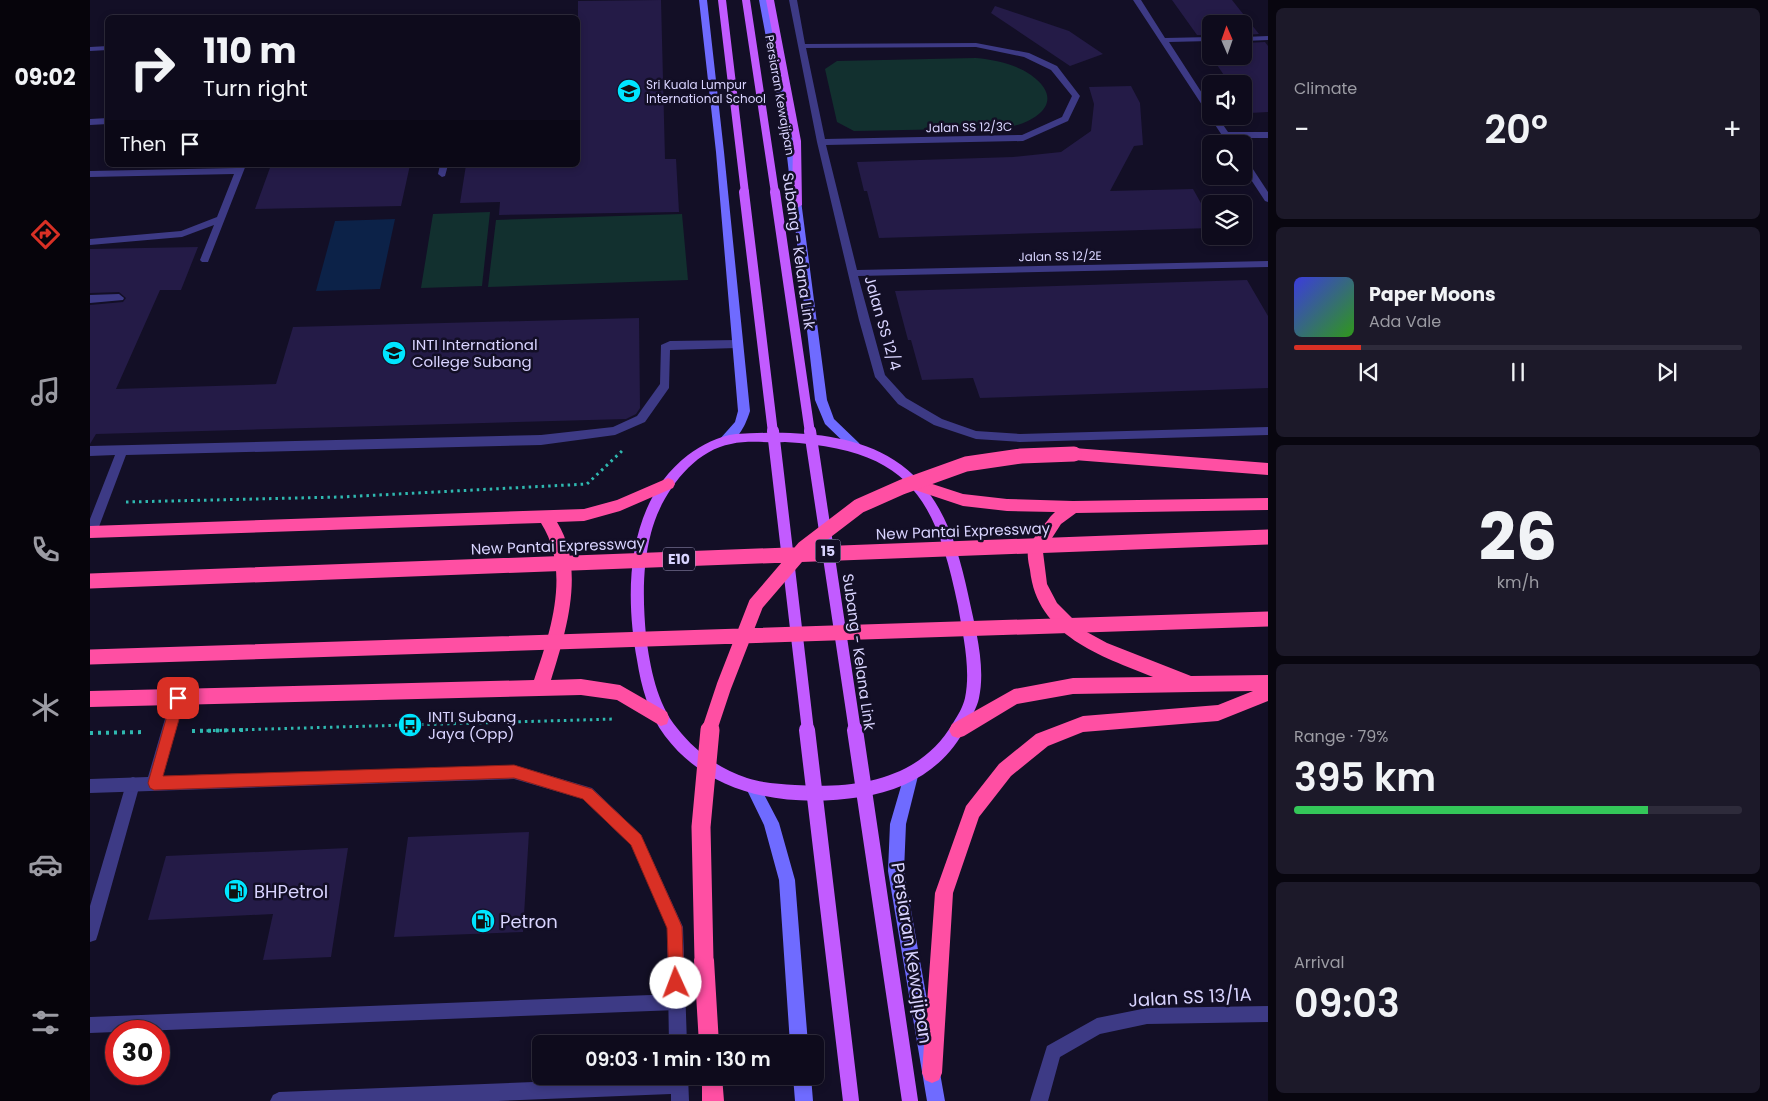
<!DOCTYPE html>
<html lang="en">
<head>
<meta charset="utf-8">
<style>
  body { margin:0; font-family:Poppins,sans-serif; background:#1c1929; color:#f1f3f6; height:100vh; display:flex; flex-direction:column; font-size:19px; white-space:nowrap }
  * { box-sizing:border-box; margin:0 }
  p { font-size:16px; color:#9b9ba3 }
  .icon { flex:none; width:28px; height:28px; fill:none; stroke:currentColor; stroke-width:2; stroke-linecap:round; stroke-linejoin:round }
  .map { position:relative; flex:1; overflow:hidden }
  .drawer { display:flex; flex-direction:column; gap:8px; padding:8px; background:#08060f; width:500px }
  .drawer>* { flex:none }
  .top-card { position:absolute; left:15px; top:15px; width:475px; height:152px; border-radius:8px; box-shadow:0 2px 8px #0003,0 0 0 1px #2e2b3b; background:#0e0b1c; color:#f1f3f6; overflow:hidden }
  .needle { width:32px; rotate:358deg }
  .tools { position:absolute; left:1112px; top:15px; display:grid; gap:10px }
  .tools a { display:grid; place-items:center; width:50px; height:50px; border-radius:8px; background:#0e0b1c; box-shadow:0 2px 8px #0003,0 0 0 1px #2e2b3b; font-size:25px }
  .speed { position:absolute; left:15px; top:1020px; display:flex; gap:10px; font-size:25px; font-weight:700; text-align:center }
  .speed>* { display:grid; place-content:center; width:65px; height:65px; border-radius:50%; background:#0e0b1c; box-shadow:0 2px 8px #0003,0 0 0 1px #2e2b3b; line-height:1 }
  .speed .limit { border:8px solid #d22; background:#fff; color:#111 }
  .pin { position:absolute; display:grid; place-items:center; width:42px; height:42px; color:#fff; margin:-21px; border-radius:10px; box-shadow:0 2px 8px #0006 }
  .me { position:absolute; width:55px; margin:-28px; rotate:358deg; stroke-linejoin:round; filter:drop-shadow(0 0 4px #0008) }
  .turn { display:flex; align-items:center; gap:18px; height:105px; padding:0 15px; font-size:22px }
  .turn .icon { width:65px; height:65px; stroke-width:2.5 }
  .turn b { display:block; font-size:35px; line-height:42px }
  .then { display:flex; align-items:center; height:48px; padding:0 15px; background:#0003; gap:10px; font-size:19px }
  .big { font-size:38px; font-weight:600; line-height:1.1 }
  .drawer .card { flex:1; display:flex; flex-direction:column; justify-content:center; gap:8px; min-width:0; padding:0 18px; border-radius:8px; background:#1c1929 }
  .drawer .dial { align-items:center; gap:0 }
  .dial b { font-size:65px; line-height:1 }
  .song { display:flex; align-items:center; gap:15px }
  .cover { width:60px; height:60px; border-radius:8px; background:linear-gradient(135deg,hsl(240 70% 55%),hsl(110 70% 35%)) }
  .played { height:5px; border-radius:2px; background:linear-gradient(90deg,#d93025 15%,#2e2b3b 15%) }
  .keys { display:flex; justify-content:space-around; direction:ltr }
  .heat { display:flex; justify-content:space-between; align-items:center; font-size:28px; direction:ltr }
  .charge { height:8px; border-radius:4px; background:linear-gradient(90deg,#34c759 79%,#2e2b3b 0) }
  .trip { position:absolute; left:442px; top:1035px; width:292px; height:50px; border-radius:8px; background:#0e0b1c; box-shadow:0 2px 8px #0003,0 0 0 1px #2e2b3b; font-weight:600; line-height:50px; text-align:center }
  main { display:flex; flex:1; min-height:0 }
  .dock { display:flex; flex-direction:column; width:90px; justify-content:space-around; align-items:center; background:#06040b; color:#9b9ba3 }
  .dock .icon { width:35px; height:35px }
  .dock .current { color:#d93025 }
  .dock b { font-size:22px; color:#f1f3f6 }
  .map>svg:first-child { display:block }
  .green { fill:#12302f }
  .water { fill:#0c2248 }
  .building { fill:#241b47 }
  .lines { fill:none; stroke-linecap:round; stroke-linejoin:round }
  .path-far1 { stroke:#2fb8b0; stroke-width:3; stroke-dasharray:2.5 4; stroke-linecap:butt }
  .path { stroke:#2fb8b0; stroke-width:4; stroke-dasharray:3 5; stroke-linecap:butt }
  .lane { fill:#3d3a85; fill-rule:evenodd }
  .street { fill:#3d3a85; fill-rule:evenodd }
  .secondary { fill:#6f6bff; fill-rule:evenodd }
  .primary { fill:#c25bff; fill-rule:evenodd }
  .highway { fill:#ff4fa3; fill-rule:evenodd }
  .primary-bridge-far3 { stroke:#c25bff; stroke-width:8 }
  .primary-bridge-far2 { stroke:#c25bff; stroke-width:10 }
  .primary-bridge-far1 { stroke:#c25bff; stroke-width:12 }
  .primary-bridge { stroke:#c25bff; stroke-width:16 }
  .highway-bridge-far1 { stroke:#ff4fa3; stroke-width:15 }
  .highway-bridge { stroke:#ff4fa3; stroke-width:19 }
  .route { fill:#d93025; stroke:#8d1f18 }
  .labels { text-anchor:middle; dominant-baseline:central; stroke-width:5; stroke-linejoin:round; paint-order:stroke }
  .far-poi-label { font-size:12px; fill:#d9d4ff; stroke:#130f26; text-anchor:start }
  .far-street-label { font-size:12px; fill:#d9d4ff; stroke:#130f26 }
  .shield { fill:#130f26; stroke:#9e99be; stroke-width:1 }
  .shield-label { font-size:14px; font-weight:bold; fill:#d9d4ff }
  .street-label { font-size:15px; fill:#d9d4ff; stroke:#130f26 }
  .poi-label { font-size:15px; fill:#d9d4ff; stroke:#130f26; text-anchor:start }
  .near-poi-label { font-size:18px; fill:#d9d4ff; stroke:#130f26; text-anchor:start }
  .near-street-label { font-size:18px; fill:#d9d4ff; stroke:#130f26 }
</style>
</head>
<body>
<main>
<nav class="dock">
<b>09:02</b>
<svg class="icon current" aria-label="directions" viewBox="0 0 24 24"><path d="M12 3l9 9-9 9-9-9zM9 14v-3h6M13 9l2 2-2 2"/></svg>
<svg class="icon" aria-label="music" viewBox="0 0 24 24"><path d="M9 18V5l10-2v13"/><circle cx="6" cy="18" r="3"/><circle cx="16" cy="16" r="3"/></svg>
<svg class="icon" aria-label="phone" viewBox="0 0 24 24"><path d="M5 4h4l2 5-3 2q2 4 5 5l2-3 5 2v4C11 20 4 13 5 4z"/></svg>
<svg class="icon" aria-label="climate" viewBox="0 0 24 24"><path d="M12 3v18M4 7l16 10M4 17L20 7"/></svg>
<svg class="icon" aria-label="car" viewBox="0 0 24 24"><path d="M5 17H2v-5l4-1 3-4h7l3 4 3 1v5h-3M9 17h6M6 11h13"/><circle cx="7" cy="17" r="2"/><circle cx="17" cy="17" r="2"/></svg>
<svg class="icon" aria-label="filters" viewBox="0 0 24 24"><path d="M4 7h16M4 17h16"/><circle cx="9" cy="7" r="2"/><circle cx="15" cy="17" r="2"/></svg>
</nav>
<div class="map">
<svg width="1178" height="1101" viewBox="0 0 1178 1101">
  <rect width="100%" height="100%" fill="#130f26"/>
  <path class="green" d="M886 58C905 60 925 64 941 75 978 102 945 123 915 128L764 131 747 122 735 69 747 61Z
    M400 212 392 286 331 288 343 214Z
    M592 214 598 280 398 287 406 220Z"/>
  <path class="water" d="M305 219 290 289 226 291 245 221Z"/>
  <path class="building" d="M571 0 575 159H586L589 212 409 215 410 202 370 203 376 165H488V1Z
    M1082 0H1142L1169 34 1154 35V24H1121V35H1107Z
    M905 6 979 31 1013 54 980 66 901 13Z
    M1175 42 1178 46V112L1160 113 1154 104V84H1140L1112 43H1121V56H1154V43Z
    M1041 86 1050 103 1053 145 1044 146 1020 191 1103 189 1121 221V228L789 238 777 191H774L767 162 923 157 971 152 1001 131 1004 104 999 87Z
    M181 165H320L311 206 165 209Z
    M108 247 91 290H70L26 389 186 384 203 327 549 318 550 408 546 414 536 419 6 434 0 444V305L33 302 36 298 29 292 0 293V249Z
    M1157 280 1178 316V388L890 398 883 378 832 380 821 340H818L805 291Z
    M439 832 433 932 304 937 318 837Z
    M258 848 241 957 173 960 183 914 58 920 76 856Z"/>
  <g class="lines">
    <path class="path-far1" d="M36 502 251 497 497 484 533 450
      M110 731 525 719"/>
    <path class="path" d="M102 731 154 730
      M0 733 55 732"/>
    <path class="lane" d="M18 46V50L0 51V47Z
      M18 118V124L0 125V119Z
      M148 165H156L118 262H112L110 260 124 225 92 237 0 245V239L91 231 127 217 144 174 0 177V171L146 168Z
      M350 165H358L355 176 352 177 348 174Z
      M29 294 34 298 33 300 0 303V295Z
      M647 340 652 344 647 348 580 350 579 388 555 422 525 435 451 445 36 455 7 532 5 536 0 537V519L25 455 0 456V446L451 435 523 427 547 416 570 384 571 345 580 341Z
      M43 777 48 779 50 784 8 934 6 940 0 942V906L36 784 38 779Z
      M587 994 593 996 595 1002 593 1008 587 1010 0 1033V1017Z"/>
    <path class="street" d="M699 0H707L715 44 886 43 939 53 967 66 990 96 978 121 933 141 736 145 767 270 1178 261V267L768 276 795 375 816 398 852 419 886 431 930 434 1178 427V435L930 442 886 439 844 425 808 404 785 377 769 320 727 142ZM886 47 934 57 961 70 982 96 972 117 932 135 735 139 716 48Z
      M1043 0H1051L1075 38 1121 37V41L1079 42 1121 107V116H1127L1138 132H1178V138H1142L1144 141 1143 143H1137Z
      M1178 36V40L1154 41V37Z
      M1154 159 1157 160 1178 192V202L1175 201 1154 169Z
      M88 691 93 693 95 698 73 776 424 765 502 788 551 835 593 927 597 1044H579L577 927 541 845 493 799 424 779 0 793V779L58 777 81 698 83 693Z
      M1178 1006V1022L1057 1024 1010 1034 970 1057 958 1101H940L957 1046 1007 1018 1057 1008Z
      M598 1076 599 1101H581V1094L408 1101H180L183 1095 189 1092Z"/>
    <path class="secondary" d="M609 0H617L634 152 660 411C656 424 649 440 635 445L629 440 645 422 648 411 626 152Z
      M669 0H677L703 139 737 400 744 419 769 443 771 446 769 449H761L735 424 725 400 695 139Z
      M821 769 826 771 828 776 816 824 814 871 855 1101H837L798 871 800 824 814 776 816 771Z
      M663 781 668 783 689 823 705 880 718 1044H700L689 880 674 825 656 788 658 783Z
      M703 1076H721L723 1101H705Z"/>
    <path class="primary" d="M676 0H684L711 141 712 205 707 208 702 205 703 141Z
      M646 434C697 431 759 431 804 460 851 490 867 543 878 594 885 627 896 665 889 698 887 708 881 717 877 725 856 768 817 790 771 797 699 808 621 797 575 736 559 715 551 686 547 660 534 590 537 502 598 455 612 445 628 436 646 434ZM695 442C816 449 845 493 868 606 873 635 881 669 875 698 873 707 868 715 863 723 830 780 766 789 705 785 689 784 672 783 657 778 629 769 605 751 587 728 567 704 560 667 556 636 553 602 552 567 561 533 570 497 601 451 641 444 658 440 677 443 695 442Z"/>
    <path class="highway" d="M984 448 1178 463V475L984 460 979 458 977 454 979 450Z
      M578 478 583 480 585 484 583 488 530 511 494 521 467 522C496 569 476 632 461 680L491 679 530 685 577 712 579 718 577 724 571 726 527 700 491 695 0 707V691L444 680C461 631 481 570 451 523L0 538V526L494 509 527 500Z
      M827 479 873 494 917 499 983 501 1178 498V510L986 513 971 524 953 552 957 584 967 603 995 631 1017 643 1101 676 1178 675V701L1128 721 993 732 958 746 921 776 889 817 863 893 852 1073 849 1080 842 1083 835 1080 832 1073 845 893 876 806 909 764 946 734 993 716 1128 705 1163 691 983 694 927 704 874 736 868 738 862 736 859 730 862 724 924 689 983 678 1063 677C1011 656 947 636 940 570 939 565 937 557 938 551 939 542 955 524 961 516L965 512 917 511 873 506 822 489 820 485 822 481Z
      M614 950 621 953 624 960 629 1044H609L604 960 607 953Z
      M612 1076H632L634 1101H612Z"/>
    <path class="primary-bridge-far3" d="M632 0 655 193
      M656 0 685 193"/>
    <path class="primary-bridge-far2" d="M654 192 683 433
      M685 192 720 433"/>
    <path class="primary-bridge-far1" d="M683 431 718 731
      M720 431 765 731"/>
    <path class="primary-bridge" d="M717 730 761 1101
      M765 730 820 1101"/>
    <path class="highway-bridge-far1" d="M0 581 1178 537
      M0 657 1178 619
      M619 731 634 686 666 604 714 548 769 506 812 487 876 464 931 456 984 454"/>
    <path class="highway-bridge" d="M614 960 611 827 620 730"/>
  </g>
  <path class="route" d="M88 691 93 693 95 698 73 776 424 765 502 789 551 835 590 922 592 927 594 983 592 989 586 991 581 989 579 983 577 928 541 845 493 799 424 778 64 790 60 788 58 783 82 698 84 693Z"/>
  <defs>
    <g id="school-disc" transform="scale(1.25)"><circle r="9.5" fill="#00e5ff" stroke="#130f26"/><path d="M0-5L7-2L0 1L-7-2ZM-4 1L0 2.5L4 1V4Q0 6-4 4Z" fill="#111"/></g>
    <g id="university-disc" transform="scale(1.25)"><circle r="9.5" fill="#00e5ff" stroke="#130f26"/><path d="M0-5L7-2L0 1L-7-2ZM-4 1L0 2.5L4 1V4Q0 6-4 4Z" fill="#111"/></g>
    <g id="bus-disc" transform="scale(1.25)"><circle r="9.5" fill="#00e5ff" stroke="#130f26"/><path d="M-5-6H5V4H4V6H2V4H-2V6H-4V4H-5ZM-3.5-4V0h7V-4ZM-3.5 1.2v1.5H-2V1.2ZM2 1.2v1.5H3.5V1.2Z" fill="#111"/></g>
    <g id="fuel-disc" transform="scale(1.25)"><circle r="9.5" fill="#00e5ff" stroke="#130f26"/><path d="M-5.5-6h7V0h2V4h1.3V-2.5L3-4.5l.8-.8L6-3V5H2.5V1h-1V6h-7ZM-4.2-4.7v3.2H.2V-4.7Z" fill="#111"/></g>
  </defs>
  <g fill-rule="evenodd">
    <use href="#school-disc" x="539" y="91"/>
    <use href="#university-disc" x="304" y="353"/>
    <use href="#bus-disc" x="320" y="725"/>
    <use href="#fuel-disc" x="146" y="891"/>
    <use href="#fuel-disc" x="393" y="921"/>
  </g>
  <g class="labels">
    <g class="far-poi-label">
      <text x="556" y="84">Sri Kuala Lumpur<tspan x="556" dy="14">International School</tspan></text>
    </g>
    <g class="far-street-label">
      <text transform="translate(690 95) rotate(80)">Persiaran Kewajipan</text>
      <text transform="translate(879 127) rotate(-1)">Jalan SS 12/3C</text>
      <text transform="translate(970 256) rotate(-1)">Jalan SS 12/2E</text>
    </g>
    <g class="shield">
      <rect x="725.5" y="539.5" width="25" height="23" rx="4"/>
      <rect x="573" y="547.5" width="32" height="23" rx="4"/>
    </g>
    <g class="shield-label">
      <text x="738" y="551">15</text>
      <text x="589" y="559">E10</text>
    </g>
    <g class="street-label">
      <text transform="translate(709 251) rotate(82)">Subang - Kelana Link</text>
      <text transform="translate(793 323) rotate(74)">Jalan SS 12/4</text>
      <text transform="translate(873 531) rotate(-2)">New Pantai Expressway</text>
      <text transform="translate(468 546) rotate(-2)">New Pantai Expressway</text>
      <text transform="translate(769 652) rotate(82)">Subang - Kelana Link</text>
    </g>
    <g class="poi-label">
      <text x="322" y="344">INTI International<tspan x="322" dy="17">College Subang</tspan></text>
      <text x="338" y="716">INTI Subang<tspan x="338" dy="17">Jaya (Opp)</tspan></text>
    </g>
    <g class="near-poi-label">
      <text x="164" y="891">BHPetrol</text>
      <text x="410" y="921">Petron</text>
    </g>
    <g class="near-street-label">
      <text transform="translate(822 953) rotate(81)">Persiaran Kewajipan</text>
      <text transform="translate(1100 997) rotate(-3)">Jalan SS 13/1A</text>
    </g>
  </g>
</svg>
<div class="tools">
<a><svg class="needle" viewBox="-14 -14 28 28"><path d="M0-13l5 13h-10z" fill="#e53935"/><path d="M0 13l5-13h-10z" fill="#9b9ba3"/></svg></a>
<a><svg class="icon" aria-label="sound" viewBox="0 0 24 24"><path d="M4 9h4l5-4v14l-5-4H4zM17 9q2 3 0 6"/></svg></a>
<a><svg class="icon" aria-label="search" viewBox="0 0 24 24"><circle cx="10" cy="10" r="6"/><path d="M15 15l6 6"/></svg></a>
<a><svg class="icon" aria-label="layers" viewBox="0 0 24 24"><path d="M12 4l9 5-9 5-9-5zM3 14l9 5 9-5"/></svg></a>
</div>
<div class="speed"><div class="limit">30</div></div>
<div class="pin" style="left:88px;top:698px;background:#d93025"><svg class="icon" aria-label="arrive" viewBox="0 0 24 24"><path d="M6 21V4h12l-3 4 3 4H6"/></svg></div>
<svg class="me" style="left:586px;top:983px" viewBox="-20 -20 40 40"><circle r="19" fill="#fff"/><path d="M0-13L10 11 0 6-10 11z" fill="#d93025"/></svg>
<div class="trip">09:03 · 1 min · 130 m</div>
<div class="top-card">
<div class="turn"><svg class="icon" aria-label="right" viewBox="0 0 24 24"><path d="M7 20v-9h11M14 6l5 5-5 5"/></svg><div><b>110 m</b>Turn right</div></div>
<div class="then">Then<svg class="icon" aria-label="arrive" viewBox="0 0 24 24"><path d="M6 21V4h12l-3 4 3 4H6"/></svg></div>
</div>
</div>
<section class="drawer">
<div class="card"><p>Climate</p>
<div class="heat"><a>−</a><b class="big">20°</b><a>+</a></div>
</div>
<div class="card">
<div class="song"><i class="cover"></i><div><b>Paper Moons</b><p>Ada Vale</p></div></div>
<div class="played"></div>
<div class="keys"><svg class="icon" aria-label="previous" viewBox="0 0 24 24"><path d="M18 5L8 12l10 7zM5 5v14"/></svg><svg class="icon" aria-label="pause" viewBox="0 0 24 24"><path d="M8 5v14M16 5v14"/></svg><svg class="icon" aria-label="next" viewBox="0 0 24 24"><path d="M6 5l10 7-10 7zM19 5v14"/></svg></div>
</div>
<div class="card dial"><b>26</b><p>km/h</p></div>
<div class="card"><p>Range · 79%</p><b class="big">395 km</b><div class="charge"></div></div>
<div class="card"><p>Arrival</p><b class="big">09:03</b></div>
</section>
</main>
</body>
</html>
